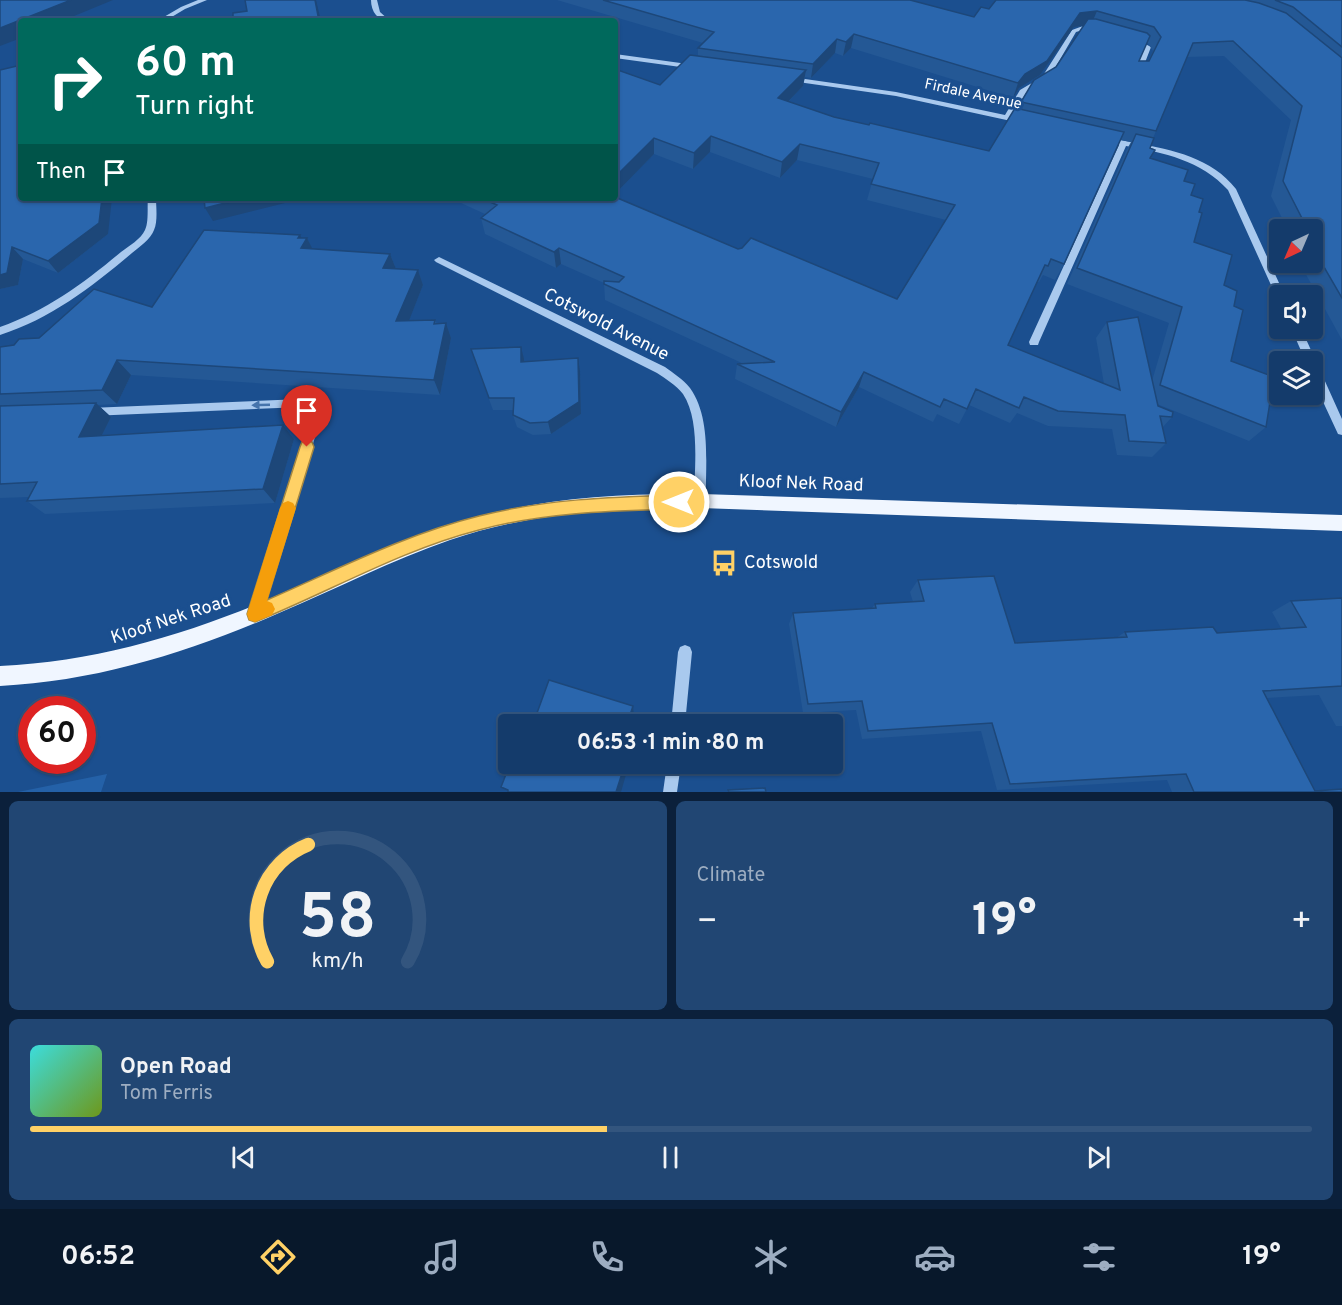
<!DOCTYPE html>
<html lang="en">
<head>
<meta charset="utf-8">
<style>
  body { margin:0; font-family:Overpass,sans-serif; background:#214673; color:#f1f3f6; height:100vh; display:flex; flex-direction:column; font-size:22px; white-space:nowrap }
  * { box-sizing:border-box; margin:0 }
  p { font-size:20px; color:#9dadc1 }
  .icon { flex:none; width:33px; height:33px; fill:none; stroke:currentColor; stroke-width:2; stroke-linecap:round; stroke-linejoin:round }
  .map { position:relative; height:792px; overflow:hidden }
  .sheet { display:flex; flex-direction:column; gap:9px; padding:9px; background:#0b203b; flex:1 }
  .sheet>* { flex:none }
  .hud { position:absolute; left:18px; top:18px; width:600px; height:183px; border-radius:6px; box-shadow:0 2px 4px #0004,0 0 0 2px #33557e; background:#00695c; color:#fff; overflow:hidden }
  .needle { width:39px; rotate:224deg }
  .fabs { position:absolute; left:1269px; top:219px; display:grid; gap:12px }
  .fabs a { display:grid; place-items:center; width:54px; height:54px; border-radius:6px; background:#143b6b; box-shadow:0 2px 4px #0004,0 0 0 2px #33557e; font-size:30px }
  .speed { position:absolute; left:18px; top:696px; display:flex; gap:12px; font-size:30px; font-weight:700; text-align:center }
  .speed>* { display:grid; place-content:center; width:78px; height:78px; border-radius:50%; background:#143b6b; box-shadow:0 2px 4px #0004,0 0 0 2px #33557e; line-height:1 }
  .speed .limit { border:9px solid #d22; background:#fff; color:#111 }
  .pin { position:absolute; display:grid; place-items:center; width:51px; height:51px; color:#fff; margin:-62px -26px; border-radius:50% 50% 50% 0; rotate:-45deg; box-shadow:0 0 6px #0007 }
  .pin .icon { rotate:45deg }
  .me { position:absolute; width:66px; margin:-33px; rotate:270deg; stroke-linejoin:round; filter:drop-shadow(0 0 4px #0008) }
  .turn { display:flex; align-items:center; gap:21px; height:126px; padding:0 18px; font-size:27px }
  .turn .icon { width:78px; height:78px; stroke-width:2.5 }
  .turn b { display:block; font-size:42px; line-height:51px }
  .then { display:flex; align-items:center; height:57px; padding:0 18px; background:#0003; gap:12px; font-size:22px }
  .big { font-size:45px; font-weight:700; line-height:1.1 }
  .sheet .tile { flex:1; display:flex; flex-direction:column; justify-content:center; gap:9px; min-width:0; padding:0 21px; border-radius:9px; background:#214673 }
  .sheet .dial { align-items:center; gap:0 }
  .dial svg { height:156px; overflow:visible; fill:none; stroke:#33557e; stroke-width:7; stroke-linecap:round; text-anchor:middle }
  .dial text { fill:#f1f3f6; stroke:none }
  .song { display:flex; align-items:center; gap:18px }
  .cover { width:72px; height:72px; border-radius:9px; background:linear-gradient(135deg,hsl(180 70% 55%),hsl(80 70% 35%)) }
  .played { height:6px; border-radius:3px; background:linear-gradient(90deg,#ffd166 45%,#33557e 45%) }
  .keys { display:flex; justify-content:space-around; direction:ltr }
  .heat { display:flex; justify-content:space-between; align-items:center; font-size:33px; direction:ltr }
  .sheet .tiles { flex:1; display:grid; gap:9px; grid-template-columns:1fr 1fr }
  .tile:last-child { grid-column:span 2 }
  .trip { position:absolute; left:498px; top:714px; width:345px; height:60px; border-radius:6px; background:#143b6b; box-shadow:0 2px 4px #0004,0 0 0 2px #33557e; font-weight:700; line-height:60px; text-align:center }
  .tab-bar { display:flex; height:96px; justify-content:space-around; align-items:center; background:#08182b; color:#9dadc1 }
  .tab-bar .icon { width:42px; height:42px }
  .tab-bar .current { color:#ffd166 }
  .tab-bar b { font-size:27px; color:#f1f3f6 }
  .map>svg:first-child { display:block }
  .green { fill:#2461a8 }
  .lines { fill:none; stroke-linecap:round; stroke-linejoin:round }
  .minor { fill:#a9c9ee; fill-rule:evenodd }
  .major { fill:#f0f6ff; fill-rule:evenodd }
  .wall { fill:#245895; fill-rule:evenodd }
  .shaded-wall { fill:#1d4779 }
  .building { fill:#2a66ad; stroke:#1d4779; stroke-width:1.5 }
  .oneway { fill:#4674ac }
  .route { fill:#ffd166; stroke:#a68842; stroke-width:1.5 }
  .slow { fill:#f59e0b }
  .labels { text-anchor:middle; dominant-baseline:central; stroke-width:6; stroke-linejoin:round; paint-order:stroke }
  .far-street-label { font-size:15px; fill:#fff; stroke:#1b4f8f }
  .street-label { font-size:18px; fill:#fff; stroke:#1b4f8f }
  .poi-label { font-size:18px; fill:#fff; stroke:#1b4f8f; text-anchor:start }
</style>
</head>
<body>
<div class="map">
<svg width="1342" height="792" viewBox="0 0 1342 792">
  <rect width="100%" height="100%" fill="#1b4f8f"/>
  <path class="green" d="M107 774 101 792H18Z"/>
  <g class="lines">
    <path class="minor" d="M198 0H207L185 9 165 21H157L181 7Z
      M371 0H377L380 12 390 21C378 21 371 12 371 0Z
      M1083 26 1098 30 1095 32 1083 30 1076 32 1048 80 1026 93 1011 117 1023 119V123H1020L896 96 791 81 787 79 791 77 896 92 1005 115 1020 90 1042 77 1072 30Z
      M1134 38 1151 47 1141 73 1137 75 1133 73 1144 48 1132 41V39Z
      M615 54 695 65 698 67 695 69 615 58Z
      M1103 138C1114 138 1125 141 1136 143 1173 150 1212 158 1236 189L1285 296H1280V299L1276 296 1228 190C1201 160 1164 153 1126 146L1039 342 1038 345H1030L1029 342 1119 145 1103 142Z
      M148 198H156C156 207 158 221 154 230 151 239 139 247 132 253 92 287 50 319 0 335V327C46 311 84 283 121 252 129 246 141 239 145 230 149 222 147 207 148 198Z
      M439 257 665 367C673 373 683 379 690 388 712 419 705 466 706 502L704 506 700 507 696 506 694 502C694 471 701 421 683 394 676 385 666 379 657 373L436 262 434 260Z
      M1291 328H1301L1342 419V435L1338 434 1312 378V362H1306Z
      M302 399C318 404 322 407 319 424L261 614 260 618 255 620 250 618 249 614 309 424 311 414 307 409 302 407 90 416 86 415 85 412 86 409 90 408Z
      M685 645 690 647 692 652 685 724H671L678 652 680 647Z
      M667 764H681L677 792H663Z"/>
    <path class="major" d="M701 494 1342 515V531L701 508C616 508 531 512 450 540 392 560 336 589 279 613 190 652 98 681 0 686V666C92 662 178 637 263 602 325 577 386 546 451 525 532 498 617 493 701 494Z"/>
  </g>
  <path class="wall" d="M557 0H910L974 17 989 9 996 0H1342V340L1303 269 1306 267 1304 262H1312V230H1288L1271 196 1291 120 1224 56 1187 57 1156 131 1153 138 1150 148V158L1184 181 1199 212 1194 242 1224 285 1234 306 1231 361 1266 427 1249 441 1157 404 1158 406 1172 417 1162 428 1166 443 1152 457 1117 455 1112 429 1048 426 1017 413 1010 423 969 405 959 424 937 414 933 422 859 387 836 427 735 379 737 364H744L605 300 604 283 561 264 556 268 485 234 481 218 485 214 450 198H615L738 249 897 299 946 220 867 200 873 179 797 160 780 178 710 152 693 169 654 154 615 194V69L660 85 698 56V48L703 43ZM1083 26 1056 67 1021 102 1018 108 989 151 834 117 788 102 803 86 805 77 811 78 835 53 843 56 851 48 1013 98 1019 88 1040 75 1074 27ZM1147 42 1153 51 1148 61H1139ZM1120 140 1131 142 1126 151 1067 284 1169 323 1152 381 1107 322 1096 338 1104 384 1008 345 1037 281 1039 282 1043 275 1055 280 1064 264Z
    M0 70 108 234 58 273 23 259 18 285 0 289Z
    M300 235 301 238H307L312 249 390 254 396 269 418 270 423 285 409 320H435L437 324 446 323 451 338 440 395 131 375 117 404 98 405 111 417 102 435 283 425 294 439 275 503 45 514 27 501 29 497 0 498V347L14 345 152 307Z
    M524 359V362L580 371 581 414 551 434 533 435 517 427 513 415V410H493L475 362Z
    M918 580 1015 643 1116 638 1125 632 1217 633 1281 628 1272 612 1291 601 1342 598V726H1336L1319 695 1267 698 1315 791 1342 792H1172L1167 780 997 790 981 731 862 739 856 710 803 713 789 624 793 613 872 608 875 604 913 602 910 592Z"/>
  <path class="shaded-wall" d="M71 0H113L62 21H21V38L0 46V28Z
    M315 0H316L321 21H319Z
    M1097 11 1091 25 1074 27 1040 75 1019 88 1013 98 1018 83 1025 74 1080 13Z
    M854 34 851 48 843 56 846 42Z
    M837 39 835 53 811 78 813 64Z
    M806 70 803 86 776 114 778 98Z
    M711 136 710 152 693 169 694 153Z
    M654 138V154L615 194V177Z
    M800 144 797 160 780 178 782 162Z
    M102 198H112L108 234 58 273 48 261Z
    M245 198H305L213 221 205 208Z
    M300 235 304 243 307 238 315 254 301 248 298 238Z
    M12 247 23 259 18 285 0 289V275Z
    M559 248 561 264 556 268 554 252Z
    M390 254 396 269 383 268Z
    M418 270 423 285 403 336 396 321Z
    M446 323 451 338 440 395 434 380Z
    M521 347 524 359V374L521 362Z
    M578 358 580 371 581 414 551 434 548 422Z
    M117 360 131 375 117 404 102 390Z
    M864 372 859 387 836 427 841 412Z
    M96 403 111 417 94 451 79 437Z
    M283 425 294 439 275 503 263 489Z
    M633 706 634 716 632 724H627Z
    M625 764 627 771 621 792H616Z"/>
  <path class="building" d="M0 0H71L0 28Z
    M245 0H315L319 21H233V13L247 11Z
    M603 0H910L974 17 981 7 989 9 996 0H1245L1259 3 1286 13 1342 58V298L1317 255 1322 257 1312 238V230H1308L1283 181 1302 106 1233 41 1193 43 1156 131 1021 102 1034 80 1056 67 1088 19H1096L1147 33 1150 36 1139 61H1149L1161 37 1154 27 1097 11 1080 13 1047 61 1025 74 1018 83 854 34 846 42 837 39 813 64 698 48 714 32Z
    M1275 0H1342V47L1293 7Z
    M690 55 806 70 778 98 834 117 869 125 870 123 989 151 1015 108 1124 132 1064 264 1051 259 1048 266 1045 265 1008 345 1120 390 1107 322 1138 317 1158 406 1173 412 1172 417 1160 416 1166 443 1129 441 1125 415 1058 411 1024 397 1019 408 976 389 967 409 944 399 940 407 864 372 841 412 737 364 775 362 604 284V281L619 282 624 277 559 248 554 252 481 218 497 205 481 198H615V197L738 249 742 248 751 238 897 299 955 205 871 184 879 163 800 144 782 162 711 136 694 153 654 138 615 177V69L660 85Z
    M21 65V198H102L99 223 48 261 12 247 7 273 0 275V70Z
    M1136 134 1154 138 1150 148 1155 150 1150 158 1188 170 1184 181 1195 184 1191 195 1203 199 1199 212 1202 213 1194 242 1232 255 1224 285 1237 291 1234 306 1243 310 1231 361 1274 377 1266 427 1160 385 1182 307 1077 268Z
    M204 198H245L205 208Z
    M204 230 300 235 298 238H307L301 248 390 254 383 268 418 270 396 321 435 320 434 324 446 323 434 380 117 360 102 390 0 394V347L14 345 19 339 39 338 94 289 152 307Z
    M521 347V362L578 358 579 402 548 422 530 423 513 415 514 398H489L471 349Z
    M96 403 79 437 283 425 263 489 27 501 37 482 0 484V406Z
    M994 576 1015 643 1127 637 1125 632 1213 627 1217 633 1306 627 1291 601 1342 598V686L1263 691 1315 791 1342 789V792H1194L1186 774 1010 784 992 723 868 731 862 701 808 704 793 613 876 608 875 604 924 601 918 580Z
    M549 680 633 706 627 724H533Z
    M510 764H625L616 792H508V790L501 787Z
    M765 788 766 792H729L728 790Z"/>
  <defs><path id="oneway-solid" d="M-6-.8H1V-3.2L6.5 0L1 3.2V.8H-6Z" transform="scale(1.5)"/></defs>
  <use class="oneway" href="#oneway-solid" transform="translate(261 405) rotate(178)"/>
  <path class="route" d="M307 441 312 442 314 447 267 600C336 570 406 534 479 516 546 499 610 497 679 495L684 497 686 502 684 507 679 509C610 511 546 512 479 530 401 550 329 592 255 622L249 620 247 614 300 447 302 442Z"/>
  <path class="slow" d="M288 501 293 503 296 508 267 601 272 603 275 609 272 615 255 622 249 620 247 614 280 508 283 503Z"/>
  <defs>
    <g id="bus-bare" transform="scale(2.07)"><path d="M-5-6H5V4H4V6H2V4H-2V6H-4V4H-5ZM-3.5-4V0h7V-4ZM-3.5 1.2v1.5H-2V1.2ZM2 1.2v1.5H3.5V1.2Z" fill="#ffd166" stroke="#1b4f8f" stroke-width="2.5" paint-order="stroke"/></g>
  </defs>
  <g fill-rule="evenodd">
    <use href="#bus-bare" x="724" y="563"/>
  </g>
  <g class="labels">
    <g class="far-street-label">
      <text transform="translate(973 95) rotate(12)">Firdale Avenue</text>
    </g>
    <g class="street-label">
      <text transform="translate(606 325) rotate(27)">Cotswold Avenue</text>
      <text transform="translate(801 484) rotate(2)">Kloof Nek Road</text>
      <text transform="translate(171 620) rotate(-18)">Kloof Nek Road</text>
    </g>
    <g class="poi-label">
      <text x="744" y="563">Cotswold</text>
    </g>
  </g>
</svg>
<div class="fabs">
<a><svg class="needle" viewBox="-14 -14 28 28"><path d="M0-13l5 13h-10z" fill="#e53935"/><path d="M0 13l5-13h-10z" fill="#9dadc1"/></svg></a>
<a><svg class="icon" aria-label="sound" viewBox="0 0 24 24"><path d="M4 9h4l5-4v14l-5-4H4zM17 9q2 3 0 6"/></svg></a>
<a><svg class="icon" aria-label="layers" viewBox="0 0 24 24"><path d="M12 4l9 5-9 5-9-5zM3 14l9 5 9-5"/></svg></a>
</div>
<div class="speed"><div class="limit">60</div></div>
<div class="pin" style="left:307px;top:447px;background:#d93025"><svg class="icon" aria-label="arrive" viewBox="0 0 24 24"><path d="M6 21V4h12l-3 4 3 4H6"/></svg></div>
<svg class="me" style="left:679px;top:502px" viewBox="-20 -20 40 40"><circle r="17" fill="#ffd166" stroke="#fff" stroke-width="3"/><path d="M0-11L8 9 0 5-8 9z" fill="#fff"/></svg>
<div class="trip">06:53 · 1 min · 80 m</div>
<div class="hud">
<div class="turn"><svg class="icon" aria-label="right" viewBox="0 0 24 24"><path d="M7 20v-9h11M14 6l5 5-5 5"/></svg><div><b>60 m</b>Turn right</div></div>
<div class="then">Then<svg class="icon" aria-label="arrive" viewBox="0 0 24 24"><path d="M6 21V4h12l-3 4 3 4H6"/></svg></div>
</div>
</div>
<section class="sheet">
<div class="tiles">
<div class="tile dial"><svg viewBox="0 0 100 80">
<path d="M14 69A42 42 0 1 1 86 69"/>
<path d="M14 69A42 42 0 0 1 35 9" stroke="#ffd166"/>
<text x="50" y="56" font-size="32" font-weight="700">58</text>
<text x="50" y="72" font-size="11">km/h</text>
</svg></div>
<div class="tile"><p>Climate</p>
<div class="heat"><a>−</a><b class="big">19°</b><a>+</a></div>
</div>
<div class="tile">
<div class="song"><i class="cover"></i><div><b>Open Road</b><p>Tom Ferris</p></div></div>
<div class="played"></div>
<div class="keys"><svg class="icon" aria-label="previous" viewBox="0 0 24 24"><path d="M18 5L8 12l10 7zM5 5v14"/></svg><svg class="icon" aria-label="pause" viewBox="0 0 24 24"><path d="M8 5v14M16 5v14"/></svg><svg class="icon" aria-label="next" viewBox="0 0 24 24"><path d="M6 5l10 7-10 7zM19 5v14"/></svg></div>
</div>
</div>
</section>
<nav class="tab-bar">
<b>06:52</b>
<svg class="icon current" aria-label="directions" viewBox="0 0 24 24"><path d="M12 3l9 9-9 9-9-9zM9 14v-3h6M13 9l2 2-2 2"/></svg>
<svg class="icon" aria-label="music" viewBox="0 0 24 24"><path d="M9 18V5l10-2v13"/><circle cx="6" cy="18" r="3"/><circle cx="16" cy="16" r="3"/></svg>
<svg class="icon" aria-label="phone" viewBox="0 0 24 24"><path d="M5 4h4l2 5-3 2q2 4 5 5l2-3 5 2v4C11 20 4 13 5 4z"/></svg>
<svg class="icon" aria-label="climate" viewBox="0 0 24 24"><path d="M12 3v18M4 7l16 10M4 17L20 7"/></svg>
<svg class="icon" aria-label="car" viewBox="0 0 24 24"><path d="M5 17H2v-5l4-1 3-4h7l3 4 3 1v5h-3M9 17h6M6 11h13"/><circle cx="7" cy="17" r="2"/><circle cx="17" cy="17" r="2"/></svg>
<svg class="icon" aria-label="filters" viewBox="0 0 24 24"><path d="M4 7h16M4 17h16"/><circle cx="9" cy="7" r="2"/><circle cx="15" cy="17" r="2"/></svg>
<b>19°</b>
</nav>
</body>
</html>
